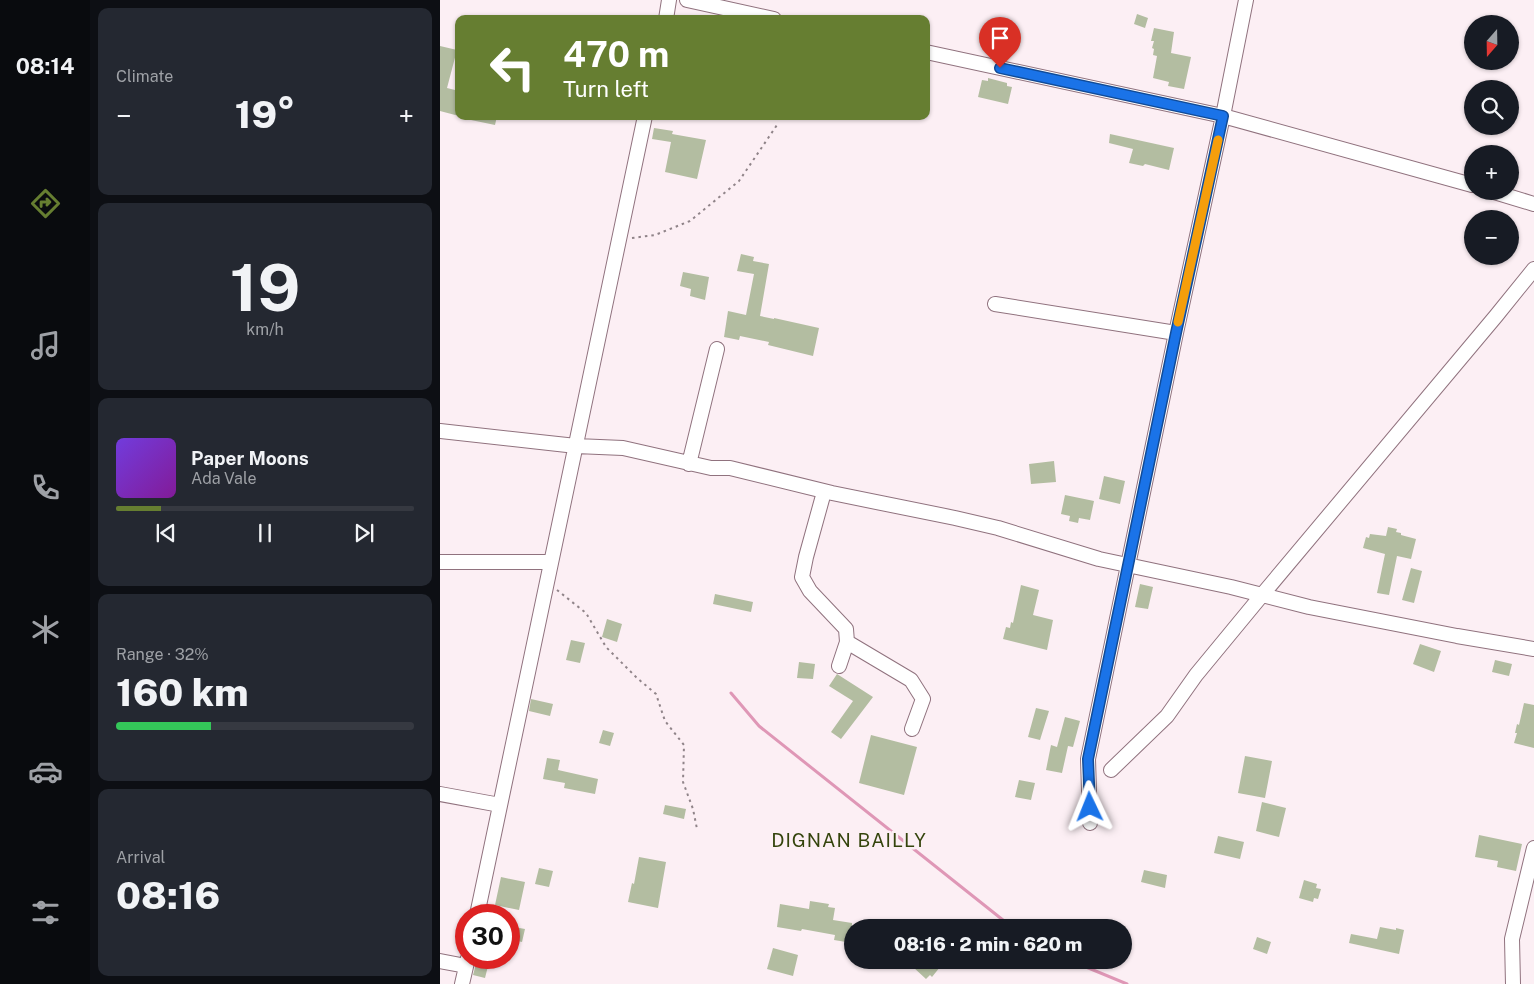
<!DOCTYPE html>
<html lang="en">
<head>
<meta charset="utf-8">
<style>
  body { margin:0; font-family:"Public Sans",sans-serif; background:#242831; color:#f1f3f6; height:100vh; display:flex; flex-direction:column; font-size:19px; white-space:nowrap }
  * { box-sizing:border-box; margin:0 }
  p { font-size:16px; color:#9ea1a6 }
  .icon { flex:none; width:28px; height:28px; fill:none; stroke:currentColor; stroke-width:2; stroke-linecap:round; stroke-linejoin:round }
  .map { position:relative; flex:1; overflow:hidden }
  .drawer { display:flex; flex-direction:column; gap:8px; padding:8px; background:#0d0f14; width:350px }
  .drawer>* { flex:none }
  .banner { position:absolute; left:15px; top:15px; width:475px; height:105px; border-radius:10px; box-shadow:0 1px 4px #0004; background:#667e31; color:#fff; overflow:hidden }
  .needle { width:32px; rotate:200deg }
  .fabs { position:absolute; left:1024px; top:15px; display:grid; gap:10px }
  .fabs a { display:grid; place-items:center; width:55px; height:55px; border-radius:50%; background:#171b24; box-shadow:0 1px 4px #0004; font-size:25px }
  .speed { position:absolute; left:15px; top:904px; display:flex; gap:10px; font-size:25px; font-weight:700; text-align:center }
  .speed>* { display:grid; place-content:center; width:65px; height:65px; border-radius:50%; background:#171b24; box-shadow:0 1px 4px #0004; line-height:1 }
  .speed .limit { border:8px solid #d22; background:#fff; color:#111 }
  .pin { position:absolute; display:grid; place-items:center; width:42px; height:42px; color:#fff; margin:-51px -21px; border-radius:50% 50% 50% 0; rotate:-45deg; box-shadow:0 0 5px #0007 }
  .pin .icon { rotate:45deg }
  .me { position:absolute; width:55px; margin:-28px; rotate:358deg; stroke-linejoin:round; filter:drop-shadow(0 0 4px #0008) }
  .turn { display:flex; align-items:center; gap:18px; height:105px; padding:0 25px; font-size:22px }
  .turn .icon { width:65px; height:65px; stroke-width:2.5 }
  .turn b { display:block; font-size:35px; line-height:42px }
  .big { font-size:38px; font-weight:800; line-height:1.1 }
  .drawer .tile { flex:1; display:flex; flex-direction:column; justify-content:center; gap:8px; min-width:0; padding:0 18px; border-radius:10px; background:#242831 }
  .drawer .dial { align-items:center; gap:0 }
  .dial b { font-size:65px; line-height:1 }
  .song { display:flex; align-items:center; gap:15px }
  .cover { width:60px; height:60px; border-radius:8px; background:linear-gradient(135deg,hsl(260 70% 55%),hsl(290 70% 35%)) }
  .played { height:5px; border-radius:2px; background:linear-gradient(90deg,#667e31 15%,#363941 15%) }
  .keys { display:flex; justify-content:space-around; direction:ltr }
  .heat { display:flex; justify-content:space-between; align-items:center; font-size:28px; direction:ltr }
  .charge { height:8px; border-radius:4px; background:linear-gradient(90deg,#34c759 32%,#363941 0) }
  .trip { position:absolute; left:404px; top:919px; width:288px; height:50px; border-radius:25px; background:#171b24; box-shadow:0 1px 4px #0004; font-weight:800; line-height:50px; text-align:center }
  main { display:flex; flex:1; min-height:0 }
  .menu { display:flex; flex-direction:column; width:90px; justify-content:space-around; align-items:center; background:#090b0e; color:#9ea1a6 }
  .menu .icon { width:35px; height:35px }
  .menu .active { color:#667e31 }
  .menu b { font-size:22px; color:#f1f3f6 }
  .map>svg:first-child { display:block }
  .lines { fill:none; stroke-linecap:round; stroke-linejoin:round }
  .stream { stroke:#df97b6; stroke-width:3 }
  .building { fill:#b3bda1 }
  .minor-casing { stroke:#90727e; stroke-width:16 }
  .path { stroke:#908489; stroke-width:2; stroke-dasharray:2.5 4; stroke-linecap:butt }
  .minor { stroke:#fff; stroke-width:14 }
  .route-casing { stroke:#114b97; stroke-width:12 }
  .route { stroke:#1a73e8; stroke-width:9 }
  .slow { stroke:#f59e0b; stroke-width:9 }
  .labels { text-anchor:middle; dominant-baseline:central; stroke-width:5; stroke-linejoin:round; paint-order:stroke }
  .quarter-label { font-size:19px; letter-spacing:1px; fill:#34440c; stroke:#fceff4 }
</style>
</head>
<body>
<main>
<nav class="menu">
<b>08:14</b>
<svg class="icon active" aria-label="directions" viewBox="0 0 24 24"><path d="M12 3l9 9-9 9-9-9zM9 14v-3h6M13 9l2 2-2 2"/></svg>
<svg class="icon" aria-label="music" viewBox="0 0 24 24"><path d="M9 18V5l10-2v13"/><circle cx="6" cy="18" r="3"/><circle cx="16" cy="16" r="3"/></svg>
<svg class="icon" aria-label="phone" viewBox="0 0 24 24"><path d="M5 4h4l2 5-3 2q2 4 5 5l2-3 5 2v4C11 20 4 13 5 4z"/></svg>
<svg class="icon" aria-label="climate" viewBox="0 0 24 24"><path d="M12 3v18M4 7l16 10M4 17L20 7"/></svg>
<svg class="icon" aria-label="car" viewBox="0 0 24 24"><path d="M5 17H2v-5l4-1 3-4h7l3 4 3 1v5h-3M9 17h6M6 11h13"/><circle cx="7" cy="17" r="2"/><circle cx="17" cy="17" r="2"/></svg>
<svg class="icon" aria-label="filters" viewBox="0 0 24 24"><path d="M4 7h16M4 17h16"/><circle cx="9" cy="7" r="2"/><circle cx="15" cy="17" r="2"/></svg>
</nav>
<section class="drawer">
<div class="tile"><p>Climate</p>
<div class="heat"><a>−</a><b class="big">19°</b><a>+</a></div>
</div>
<div class="tile dial"><b>19</b><p>km/h</p></div>
<div class="tile">
<div class="song"><i class="cover"></i><div><b>Paper Moons</b><p>Ada Vale</p></div></div>
<div class="played"></div>
<div class="keys"><svg class="icon" aria-label="previous" viewBox="0 0 24 24"><path d="M18 5L8 12l10 7zM5 5v14"/></svg><svg class="icon" aria-label="pause" viewBox="0 0 24 24"><path d="M8 5v14M16 5v14"/></svg><svg class="icon" aria-label="next" viewBox="0 0 24 24"><path d="M6 5l10 7-10 7zM19 5v14"/></svg></div>
</div>
<div class="tile"><p>Range · 32%</p><b class="big">160 km</b><div class="charge"></div></div>
<div class="tile"><p>Arrival</p><b class="big">08:16</b></div>
</section>
<div class="map">
<svg width="1094" height="984" viewBox="0 0 1094 984">
  <rect width="100%" height="100%" fill="#fceff4"/>
  <g class="lines">
    <path class="stream" d="M291 693 319 726 573 928
      M629 960 687 984"/>
  </g>
  <path class="building" d="M697 14 708 18 705 28 694 24Z
    M714 28 734 32 731 53 751 57 744 89 728 86 729 82 713 78 717 56 713 55 714 49 712 48 714 41H711Z
    M0 46 17 50 7 88 19 91V116L0 111Z
    M548 78 567 83V86L572 87 568 104 538 97 542 80 548 81Z
    M31 116H57L55 125 31 120Z
    M214 128 233 131 232 134 266 140 257 179 225 172 231 142 212 139Z
    M670 134 734 148 729 170 705 164 703 166 689 163 693 149 669 143Z
    M301 254 314 257 313 261 329 264 320 316 334 319V318L379 328 373 356 328 345 329 342 300 336 299 340 284 337 288 311 306 315 314 274 297 271Z
    M243 272 269 277 265 300 250 296 251 289 240 286Z
    M614 461 616 482 591 484 589 464Z
    M664 476 685 481 680 504 659 499Z
    M625 495 654 501 650 520 639 518 638 523 629 521 630 516 621 514Z
    M948 527 957 529 956 532 961 533V535L976 539 971 559 957 556 949 595 937 593 945 554 923 548 926 537 929 538 930 534 946 536Z
    M971 568 982 571 974 603 962 600Z
    M700 584 713 587 708 609 695 607Z
    M581 585 599 590 593 615 613 620 607 650 563 639 566 627 570 628 571 622 573 623Z
    M275 594 313 602 311 612 273 604Z
    M167 619 182 624 177 642 162 637Z
    M131 640 145 643 140 663 126 660Z
    M980 644 1001 651 994 672 973 664Z
    M1055 660 1072 664 1069 676 1052 672Z
    M359 662 375 664 373 679 357 678Z
    M397 674 433 697 401 739 391 732 413 701 389 686Z
    M91 699 113 704 110 716 89 711Z
    M1084 703 1094 705V748L1074 743 1077 733H1075L1077 724 1079 725Z
    M596 708 609 711 600 740 588 737Z
    M625 717 640 721 633 747 628 746 622 773 606 770 611 745 617 747Z
    M163 730 174 733 170 746 159 743Z
    M431 735 477 747 464 795 419 783Z
    M805 756 832 761 825 798 798 793Z
    M107 758 120 760 118 770 158 779 155 794 124 788 125 783 103 779Z
    M579 780 595 783 591 800 575 797Z
    M822 802 846 808 839 837 816 831Z
    M225 805 246 809 244 819 223 814Z
    M1039 835 1082 844 1076 871 1057 867 1058 861 1035 857Z
    M778 836 804 842 800 859 774 853Z
    M199 857 226 862 218 908 188 902 192 883 194 884Z
    M99 868 113 871 109 887 95 884Z
    M704 870 727 875 725 888 701 882Z
    M61 877 85 882 79 910 55 905Z
    M864 880 877 884 876 888 881 889 878 899 874 898 873 902 859 898Z
    M370 901 389 904 388 907 395 908 393 920 412 923V943L394 940 395 935 362 929 361 931 337 927 340 904 369 909Z
    M69 926 85 929 82 942 69 939Z
    M940 927 956 930V928L964 930 959 954 909 943 911 934 937 939Z
    M817 937 831 942 827 954 813 949Z
    M333 948 358 955 353 976 327 969Z
    M479 960H501L497 965 500 967 492 977 490 975 486 979 473 967Z
    M36 964 48 966 45 978 33 975Z"/>
  <g class="lines">
    <g class="minor-casing">
      <path id="minor" d="M247 0 334 19
        M226 19 229 0
        M486 52 783 116 1032 185
        M1051 191 1094 204
        M555 304 736 333
        M0 431 136 446 183 448 271 468H290L392 493 515 518 558 528 659 559 791 587 869 607 1017 636 1094 649
        M249 464 277 349
        M384 492 366 557 362 577 370 591 406 629 407 642 399 666
        M0 562H111
        M407 642 471 680 483 699 472 729
        M671 770 727 716 756 675 822 595 1056 316 1094 269
        M0 794 60 805
        M650 823 648 759 736 333 783 116 806 0
        M37 915 205 116
        M0 961 26 966
        M22 984 28 958
        M1073 984 1072 939 1094 848"/>
    </g>
    <path class="path" d="M192 238 215 235 250 221 299 181 337 125
      M117 590 146 613 166 647 197 678 216 694 225 721 244 745 243 782 253 809 257 829"/>
    <use href="#minor" class="minor"/>
  </g>
  <g class="lines">
    <g class="route-casing">
      <path id="route" d="M560 68 783 116 736 333 648 759 650 807"/>
    </g>
    <use href="#route" class="route"/>
    <path class="slow" d="M738 322 778 140"/>
  </g>
  <g class="labels">
    <g class="quarter-label">
      <text x="409" y="840">DIGNAN BAILLY</text>
    </g>
  </g>
</svg>
<div class="fabs">
<a><svg class="needle" viewBox="-14 -14 28 28"><path d="M0-13l5 13h-10z" fill="#e53935"/><path d="M0 13l5-13h-10z" fill="#9ea1a6"/></svg></a>
<a><svg class="icon" aria-label="search" viewBox="0 0 24 24"><circle cx="10" cy="10" r="6"/><path d="M15 15l6 6"/></svg></a>
<a>+</a>
<a>−</a>
</div>
<div class="speed"><div class="limit">30</div></div>
<div class="pin" style="left:560px;top:68px;background:#d93025"><svg class="icon" aria-label="arrive" viewBox="0 0 24 24"><path d="M6 21V4h12l-3 4 3 4H6"/></svg></div>
<svg class="me" style="left:650px;top:807px" viewBox="-20 -20 40 40"><path d="M0-17L14 15 0 8-14 15z" fill="#1a73e8" stroke="#fff" stroke-width="4"/></svg>
<div class="trip">08:16 · 2 min · 620 m</div>
<div class="banner">
<div class="turn"><svg class="icon" aria-label="left" viewBox="0 0 24 24"><path d="M17 20v-9H6M10 6l-5 5 5 5"/></svg><div><b>470 m</b>Turn left</div></div>
</div>
</div>
</main>
</body>
</html>
